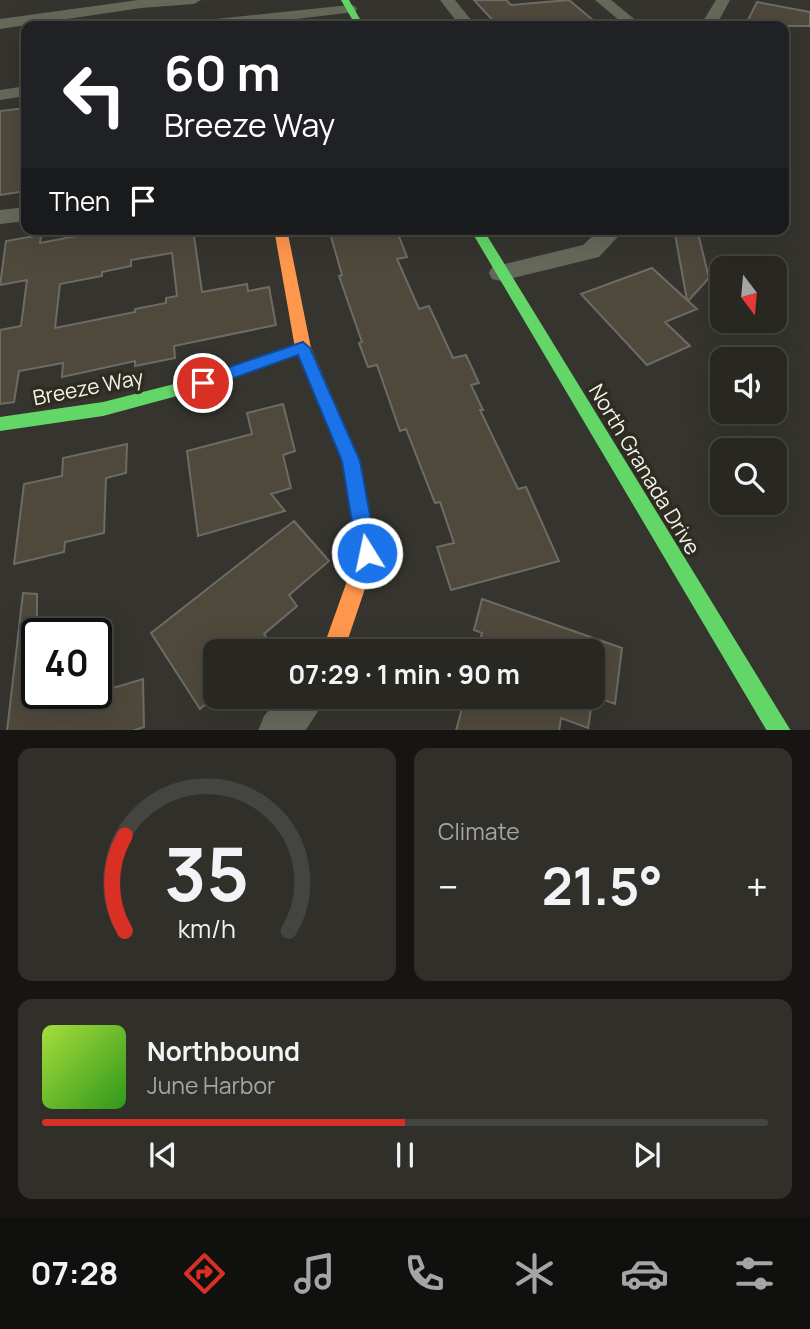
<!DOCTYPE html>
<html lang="en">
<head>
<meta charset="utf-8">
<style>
  body { margin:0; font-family:Manrope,sans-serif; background:#302f2a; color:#f1f3f6; height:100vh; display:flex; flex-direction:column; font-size:26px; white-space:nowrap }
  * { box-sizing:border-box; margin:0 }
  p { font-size:23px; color:#a5a5a5 }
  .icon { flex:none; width:38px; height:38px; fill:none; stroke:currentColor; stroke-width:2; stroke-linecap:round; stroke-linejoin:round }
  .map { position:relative; height:730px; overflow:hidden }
  .sheet { display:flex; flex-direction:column; gap:18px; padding:18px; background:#161513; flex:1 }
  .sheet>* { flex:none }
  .hud { position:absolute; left:21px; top:21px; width:768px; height:214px; border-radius:14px; box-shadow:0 7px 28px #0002,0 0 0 2px #444440; background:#202124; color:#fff; overflow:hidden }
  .needle { width:46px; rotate:164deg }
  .fabs { position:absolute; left:710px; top:256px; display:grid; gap:14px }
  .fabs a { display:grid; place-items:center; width:77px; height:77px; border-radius:14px; background:#282722; box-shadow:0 7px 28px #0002,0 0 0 2px #444440; font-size:35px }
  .speed { position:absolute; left:21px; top:618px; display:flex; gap:14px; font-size:35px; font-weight:700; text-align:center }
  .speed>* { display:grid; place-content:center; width:91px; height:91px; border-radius:50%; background:#282722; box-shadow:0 7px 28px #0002,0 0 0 2px #444440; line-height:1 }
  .speed .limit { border:4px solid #111; border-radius:10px; background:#fff; color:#111 }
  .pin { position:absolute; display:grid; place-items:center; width:60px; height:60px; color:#fff; margin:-30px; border:4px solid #fff; border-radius:50%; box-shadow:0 2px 7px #0007 }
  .me { position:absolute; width:77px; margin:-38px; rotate:350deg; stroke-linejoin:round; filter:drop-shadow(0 0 5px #0008) }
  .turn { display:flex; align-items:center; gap:24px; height:147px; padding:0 28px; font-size:32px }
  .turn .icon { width:91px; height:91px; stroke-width:2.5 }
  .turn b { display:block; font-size:49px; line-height:60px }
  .then { display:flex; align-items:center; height:66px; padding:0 28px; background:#0003; gap:14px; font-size:26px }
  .big { font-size:52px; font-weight:700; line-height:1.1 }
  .sheet .tile { flex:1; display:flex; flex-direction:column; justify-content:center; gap:10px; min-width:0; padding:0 24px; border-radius:14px; background:#302f2a }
  .sheet .dial { align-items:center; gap:0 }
  .dial svg { height:182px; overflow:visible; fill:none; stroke:#444440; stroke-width:7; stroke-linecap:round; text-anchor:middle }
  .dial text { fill:#f1f3f6; stroke:none }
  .song { display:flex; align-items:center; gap:21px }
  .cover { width:84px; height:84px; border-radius:10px; background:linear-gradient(135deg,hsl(80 70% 55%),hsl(110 70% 35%)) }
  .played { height:7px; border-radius:4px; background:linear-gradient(90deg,#d93025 50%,#444440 50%) }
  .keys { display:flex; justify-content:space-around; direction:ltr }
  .heat { display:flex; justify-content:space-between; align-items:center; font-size:38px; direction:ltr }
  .sheet .tiles { flex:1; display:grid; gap:18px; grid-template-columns:1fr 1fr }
  .tile:last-child { grid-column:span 2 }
  .trip { position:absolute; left:203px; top:639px; width:402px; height:70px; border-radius:14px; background:#282722; box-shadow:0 7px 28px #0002,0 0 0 2px #444440; font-weight:700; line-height:70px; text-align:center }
  .menu { display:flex; height:112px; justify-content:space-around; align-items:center; background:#10100e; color:#a5a5a5 }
  .menu .icon { width:49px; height:49px }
  .menu .current { color:#d93025 }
  .menu b { font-size:32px; color:#f1f3f6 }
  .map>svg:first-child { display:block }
  .building { fill:#4f493c; stroke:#6d6b66; stroke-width:2; fill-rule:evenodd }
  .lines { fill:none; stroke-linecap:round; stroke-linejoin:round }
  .street { fill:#65695a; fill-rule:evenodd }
  .fast { fill:#63d668; fill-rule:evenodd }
  .slow { fill:#ff974d; fill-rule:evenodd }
  .route { fill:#1a73e8; stroke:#114b97; stroke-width:2 }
  .labels { text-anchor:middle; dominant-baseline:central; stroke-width:7; stroke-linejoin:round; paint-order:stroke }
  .street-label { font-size:21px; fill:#f4f3ec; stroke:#2e2c21 }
</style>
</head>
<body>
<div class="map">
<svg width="810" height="731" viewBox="0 0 810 731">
  <rect width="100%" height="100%" fill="#35342e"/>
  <path class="building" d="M474 0H506L511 5 569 0 600 26H498Z
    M757 2 810 12V26H745Z
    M26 108V191L0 195V111Z
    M98 229H193L202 292 247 284 248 291 269 287 276 325 174 346 175 358 135 366V361L62 377 63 363 19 371 14 402 0 404V330L21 326 27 280 0 285 6 241 41 235 40 243 98 232ZM172 253 177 296 166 298V303L135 309V312L55 328 60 284 102 276V272L131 266V260Z
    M349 229H396L407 257 397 259 419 309 429 306 453 358 466 355 479 383 471 385 483 410H480L518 489 526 487 559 561 451 590 437 547 454 543 440 502 435 503 406 429 400 431 377 365 368 367 359 343 362 342 339 276 342 275 330 233Z
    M674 229H697L709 278 688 301 697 309 665 322 690 346 647 365 581 294 652 268 687 300Z
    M283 404 295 451 283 455 291 488 271 494 285 511 198 536 187 451 252 434 247 413Z
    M127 444 126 473 106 478 104 533 65 542 64 552 14 564 24 484 62 476 63 458Z
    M294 521 329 561 289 595 297 606 264 634 277 651H215V696L200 709 151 633Z
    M23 593 37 594V693H96L143 679 144 727 132 731H7Z
    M482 599 622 648 615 704 593 696V651H477L482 633 474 630Z
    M465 696H593L588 728 561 718 559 731H456Z"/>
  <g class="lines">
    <path class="street" d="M138 0H201L194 4 141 8 0 29V19Z
      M440 0H455L476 26H460Z
      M595 0H611L643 26H626Z
      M716 0H730L716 26H700Z
      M350 5 355 6 357 9 355 12 237 26H210L208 24 216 19Z
      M26 86V96L0 100V90Z
      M26 207V221L0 224V210Z
      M600 229H625L599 257 501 281 492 279 489 273 492 267 583 245Z
      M280 696H325L319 710 305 731H258L264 716Z"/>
    <path class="fast" d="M341 0H349L364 26H356Z
      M470 229H483L791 731H767Z
      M303 342 308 344 311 348 308 352 203 389 103 416 0 431V417L103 402 202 377Z"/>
    <path class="slow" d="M274 229H287L311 348 360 461 377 553 344 651H322L357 553 342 461 295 348Z"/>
  </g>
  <path class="route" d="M303 342 310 348 360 461 377 553 374 560 367 563 360 560 357 553 342 461 298 355 203 389 195 383 197 378Z"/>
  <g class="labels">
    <g class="street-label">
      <text transform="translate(88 387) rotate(-11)">Breeze Way</text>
      <text transform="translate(645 469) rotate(59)">North Granada Drive</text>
    </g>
  </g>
</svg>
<div class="fabs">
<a><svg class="needle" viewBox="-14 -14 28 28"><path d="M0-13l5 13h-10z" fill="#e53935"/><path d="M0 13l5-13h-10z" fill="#a5a5a5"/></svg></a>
<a><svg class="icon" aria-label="sound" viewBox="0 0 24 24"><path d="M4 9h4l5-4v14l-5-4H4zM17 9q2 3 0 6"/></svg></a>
<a><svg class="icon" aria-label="search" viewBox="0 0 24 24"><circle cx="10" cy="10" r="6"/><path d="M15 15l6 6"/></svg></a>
</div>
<div class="speed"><div class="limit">40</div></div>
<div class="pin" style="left:203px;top:383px;background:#d93025"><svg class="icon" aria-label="arrive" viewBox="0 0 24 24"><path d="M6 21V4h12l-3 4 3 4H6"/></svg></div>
<svg class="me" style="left:367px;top:553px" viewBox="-20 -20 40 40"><circle r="17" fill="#1a73e8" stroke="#fff" stroke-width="3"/><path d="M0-11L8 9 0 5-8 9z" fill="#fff"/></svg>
<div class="trip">07:29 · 1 min · 90 m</div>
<div class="hud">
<div class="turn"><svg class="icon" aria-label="left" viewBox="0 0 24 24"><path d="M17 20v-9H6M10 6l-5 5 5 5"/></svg><div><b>60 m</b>Breeze Way</div></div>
<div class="then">Then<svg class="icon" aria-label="arrive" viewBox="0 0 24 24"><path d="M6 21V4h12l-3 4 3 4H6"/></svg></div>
</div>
</div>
<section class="sheet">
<div class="tiles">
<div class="tile dial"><svg viewBox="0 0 100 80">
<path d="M14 69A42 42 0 1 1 86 69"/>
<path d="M14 69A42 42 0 0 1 14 27" stroke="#d93025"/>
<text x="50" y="56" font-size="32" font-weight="700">35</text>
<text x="50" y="72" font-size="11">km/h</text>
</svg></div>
<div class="tile"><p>Climate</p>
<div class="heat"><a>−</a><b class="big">21.5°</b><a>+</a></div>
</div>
<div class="tile">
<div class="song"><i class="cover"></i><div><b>Northbound</b><p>June Harbor</p></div></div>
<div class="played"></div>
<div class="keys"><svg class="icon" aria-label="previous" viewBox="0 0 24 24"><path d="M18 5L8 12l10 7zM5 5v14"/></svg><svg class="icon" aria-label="pause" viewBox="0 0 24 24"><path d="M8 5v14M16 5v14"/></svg><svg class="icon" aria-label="next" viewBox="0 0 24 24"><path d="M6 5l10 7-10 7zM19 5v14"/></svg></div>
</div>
</div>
</section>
<nav class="menu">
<b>07:28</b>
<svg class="icon current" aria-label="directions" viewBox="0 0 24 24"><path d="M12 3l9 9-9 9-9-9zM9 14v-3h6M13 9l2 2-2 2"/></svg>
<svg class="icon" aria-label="music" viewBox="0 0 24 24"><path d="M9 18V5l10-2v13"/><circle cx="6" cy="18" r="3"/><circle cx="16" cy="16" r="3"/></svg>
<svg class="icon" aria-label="phone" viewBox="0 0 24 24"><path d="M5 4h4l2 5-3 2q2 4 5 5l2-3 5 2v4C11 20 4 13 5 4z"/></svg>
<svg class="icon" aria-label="climate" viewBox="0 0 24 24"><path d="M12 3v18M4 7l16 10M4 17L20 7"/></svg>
<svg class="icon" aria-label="car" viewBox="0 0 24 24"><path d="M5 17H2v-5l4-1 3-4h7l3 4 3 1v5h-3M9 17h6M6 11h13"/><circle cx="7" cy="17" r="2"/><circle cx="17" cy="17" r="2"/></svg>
<svg class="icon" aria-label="filters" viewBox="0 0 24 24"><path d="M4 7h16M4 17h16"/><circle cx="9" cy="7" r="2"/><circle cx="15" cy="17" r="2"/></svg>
</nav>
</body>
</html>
